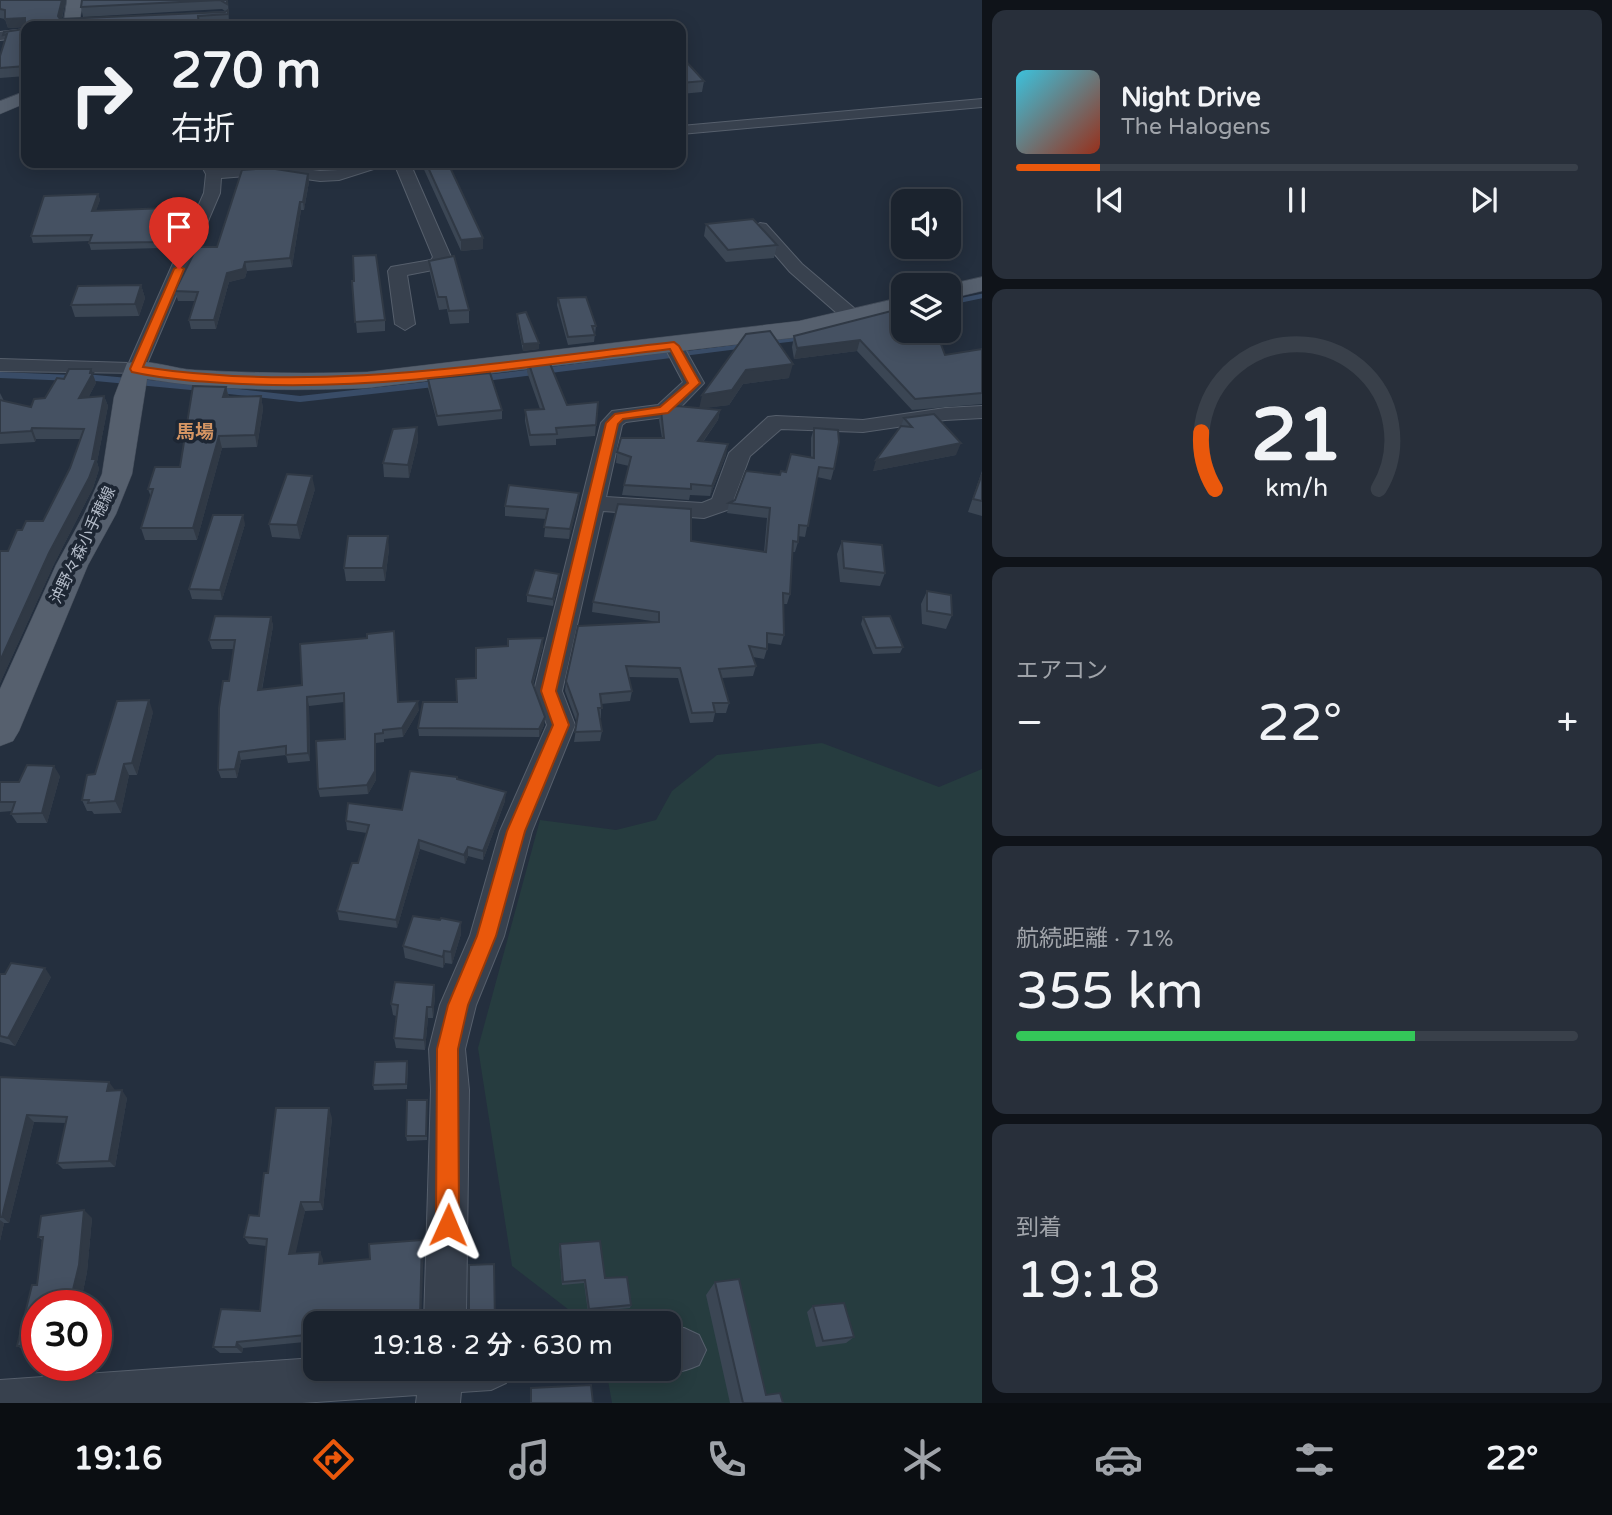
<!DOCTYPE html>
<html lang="ja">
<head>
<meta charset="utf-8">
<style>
  body { margin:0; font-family:"Varela Round","Noto Sans JP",sans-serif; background:#282f3a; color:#f1f3f6; height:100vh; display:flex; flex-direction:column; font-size:26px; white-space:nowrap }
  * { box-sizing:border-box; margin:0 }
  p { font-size:23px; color:#a0a4aa }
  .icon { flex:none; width:38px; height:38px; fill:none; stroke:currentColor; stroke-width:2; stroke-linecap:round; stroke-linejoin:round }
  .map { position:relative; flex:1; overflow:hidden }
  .side { display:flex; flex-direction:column; gap:10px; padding:10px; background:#0f1319; width:630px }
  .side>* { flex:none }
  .top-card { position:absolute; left:21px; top:21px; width:665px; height:147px; border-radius:14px; box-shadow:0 4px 18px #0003,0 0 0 2px #39404a; background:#1b232e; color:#f1f3f6; overflow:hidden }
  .controls { position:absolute; left:891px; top:189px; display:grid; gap:14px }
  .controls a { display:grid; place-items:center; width:70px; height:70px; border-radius:14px; background:#1b232e; box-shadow:0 4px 18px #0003,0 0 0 2px #39404a; font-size:35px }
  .speed { position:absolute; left:21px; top:1290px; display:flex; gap:14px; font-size:35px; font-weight:700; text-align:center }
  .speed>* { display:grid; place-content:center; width:91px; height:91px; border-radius:50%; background:#1b232e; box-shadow:0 4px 18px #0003,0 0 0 2px #39404a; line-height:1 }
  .speed .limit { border:10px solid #d22; background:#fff; color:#111 }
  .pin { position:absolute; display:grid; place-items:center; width:60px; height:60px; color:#fff; margin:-72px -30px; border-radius:50% 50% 50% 0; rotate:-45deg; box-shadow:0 0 7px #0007 }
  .pin .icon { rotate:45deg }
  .me { position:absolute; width:77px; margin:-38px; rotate:1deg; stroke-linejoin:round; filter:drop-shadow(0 0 5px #0008) }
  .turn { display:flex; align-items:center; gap:24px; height:147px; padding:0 35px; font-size:32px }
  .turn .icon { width:91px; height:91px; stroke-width:2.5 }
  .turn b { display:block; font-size:49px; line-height:60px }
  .big { font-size:52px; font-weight:600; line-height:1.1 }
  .side .tile { flex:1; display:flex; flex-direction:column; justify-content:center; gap:10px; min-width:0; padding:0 24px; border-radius:14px; background:#282f3a }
  .side .dial { align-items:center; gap:0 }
  .dial svg { height:182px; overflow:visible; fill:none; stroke:#39404a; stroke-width:7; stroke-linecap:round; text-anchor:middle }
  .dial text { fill:#f1f3f6; stroke:none }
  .song { display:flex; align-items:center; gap:21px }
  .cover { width:84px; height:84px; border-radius:10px; background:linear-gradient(135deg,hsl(190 70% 55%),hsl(10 70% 35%)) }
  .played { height:7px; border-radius:4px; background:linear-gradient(90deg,#ea580c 15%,#39404a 15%) }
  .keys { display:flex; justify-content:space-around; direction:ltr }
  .heat { display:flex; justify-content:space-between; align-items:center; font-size:38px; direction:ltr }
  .charge { height:10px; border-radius:5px; background:linear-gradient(90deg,#34c759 71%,#39404a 0) }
  .trip { position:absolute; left:303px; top:1311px; width:378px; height:70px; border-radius:14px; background:#1b232e; box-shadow:0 4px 18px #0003,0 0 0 2px #39404a; font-weight:600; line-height:70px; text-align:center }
  .dock { display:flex; height:112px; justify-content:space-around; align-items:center; background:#0b0e12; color:#a0a4aa }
  .dock .icon { width:49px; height:49px }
  .dock .current { color:#ea580c }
  .dock b { font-size:32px; color:#f1f3f6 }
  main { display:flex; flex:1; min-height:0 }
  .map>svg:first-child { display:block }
  .green { fill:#263c3f }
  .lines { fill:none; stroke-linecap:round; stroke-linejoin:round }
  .stream-far1 { stroke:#394c67; stroke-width:4.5 }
  .stream { stroke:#394c67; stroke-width:6 }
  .minor-casing { stroke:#565f6c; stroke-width:2 }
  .major-casing { stroke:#414a57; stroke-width:1 }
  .minor { fill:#38414e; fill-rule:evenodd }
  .major { fill:#56606e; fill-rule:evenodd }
  .wall { fill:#3b4654 }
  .shaded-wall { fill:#303945 }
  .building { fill:#455162; stroke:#303945; stroke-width:2 }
  .route { fill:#ea580c; stroke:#983908; stroke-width:2 }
  .labels { text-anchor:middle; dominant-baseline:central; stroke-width:7; stroke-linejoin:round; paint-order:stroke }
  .far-street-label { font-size:16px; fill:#b4bcc9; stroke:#1d2633 }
  .far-quarter-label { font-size:19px; font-weight:bold; fill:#d59563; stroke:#1d2633 }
</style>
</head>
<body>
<main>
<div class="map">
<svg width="982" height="1403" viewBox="0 0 982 1403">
  <rect width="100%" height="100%" fill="#242f3e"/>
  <path class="green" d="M822 743 939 787 982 769V1403H612L606 1369 668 1368V1323H586L512 1266 478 1048 540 820 616 830 656 820 672 791 717 755Z"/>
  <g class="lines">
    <path class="stream-far1" d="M948 303 982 296
      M769 342 803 338
      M673 355 744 346"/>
    <path class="stream" d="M0 375 73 378
      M85 377 202 388
      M485 378 687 353
      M220 390 300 399 434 384"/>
    <g class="minor-casing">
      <path id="minor" d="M26 29V37L0 40V32Z
        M982 99V107L681 134V126Z
        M200 163H216L219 169 270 164 320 171 338 170 363 163H386L383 166 339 180 320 181 270 174 221 178 220 193 143 373 0 371V359L129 363 204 193 206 174Z
        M394 163H410L451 257 443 268 407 275 415 324 405 330 395 324 388 271 391 267 431 260 433 257Z
        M760 223 766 224 802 264 861 314 864 318 861 322H847L790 272 752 228Z
        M674 340 681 342 704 383 672 416 626 422 622 425 606 497 702 503 712 499 729 453 768 417 776 416 863 420 945 408 982 406V418L945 420 863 432 781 429 750 456 730 509 704 518 603 511 562 691 575 725 532 831 504 936 476 1005 465 1049 469 1090 466 1323H424L431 1090 429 1049 440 1005 470 936 500 831 547 725 534 691 601 423 612 411 658 405 683 382 664 346 667 342Z
        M684 1328 699 1335 706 1350 699 1365C683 1372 672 1375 656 1368H668V1330Z
        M315 1358V1368H513L506 1383 491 1390 461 1392 460 1403H416L417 1395 302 1403H0V1380Z"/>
    </g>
    <g class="major-casing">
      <path id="major" d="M67 0H83L79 26H63Z
        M26 91V103L0 114V101Z
        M982 277V291L948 299V285H946Z
        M903 297V311L799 337 367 388C293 391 220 391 147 379L132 474 116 514 88 565 19 731 13 741 0 746V689L56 565 84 514 102 474 114 397 127 363C148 358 173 369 195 370 253 373 309 374 367 372L799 321Z"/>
    </g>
    <use href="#minor" class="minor"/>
    <use href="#major" class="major"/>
  </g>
  <path class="wall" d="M0 0H66L62 19 225 11 222 9 83 17 81 7V0H228L229 24 200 26H26V76L0 78V68L25 29V27L8 28 5 19 0 18Z
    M681 56 704 81 702 92 681 94Z
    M421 163H448L483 238V249L461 251Z
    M308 174 309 182 304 210H301L292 267 247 271 245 278 229 282 216 329H191L189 320 195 301H178L175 291 217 247Z
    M98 194 100 200 96 210 192 213 181 238 162 239 160 248 91 250 89 243 90 241 33 243 31 236Z
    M706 224 777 245 774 258 726 262 704 236Z
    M429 261 469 310V323L450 324 447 309 439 310 430 273Z
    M352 281H354L385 320V331L357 333Z
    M141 285 145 298 139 316 75 317 71 305Z
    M558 298 596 326 594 342 568 345 557 305Z
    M903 308 945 355 982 349V404L912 410 857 351 794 359 792 347 794 336Z
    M517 314 539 349 523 351 517 321Z
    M746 334 789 378 743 384 729 405 702 408 720 410 718 420 703 442 726 455 710 496 690 495 689 500 622 495 624 485 629 466 616 463 617 452 662 438 659 420 661 410 699 408Z
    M528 361 567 405 598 402 595 436 556 439V445L530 446 525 421V410L540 409 527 372Z
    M91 369 96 383 88 398 104 396 108 406 97 462 99 469 93 488 54 564 0 683V551H8L22 530 43 521 70 468 80 439H36L35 442 0 444V393L4 401 31 407 45 398 64 379Z
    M428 379 502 410V419L438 426 428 388Z
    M226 387 229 397 261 396 263 409 257 447 222 448 197 540H145L141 528 151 497 148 489 180 467Z
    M904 418 956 455 873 471 901 426Z
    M417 427 418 441 409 478 384 477 383 463Z
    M814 428 834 469 831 480 817 477 805 537 798 536V542L795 552H792L790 594 787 604H784V635L781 645 767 643V649L764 659 753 657 756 666 753 676 722 678 729 703 726 713H715L713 722 690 723 678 678 628 677 632 691 630 701 601 704V718H599L602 731 600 741 574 742 577 723 565 691 566 681 658 622 592 612 593 602 691 541 764 552 767 518 727 513 729 503 811 458V438Z
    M982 471V516L968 512Z
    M315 489 300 539 272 537 269 524Z
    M579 493 578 503 569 539 544 537 546 519 505 516V506Z
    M245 524 222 600 192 599 189 589Z
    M842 541 885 573 880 586 840 582 837 554Z
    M389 549 385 581H346L344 568Z
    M559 581 553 606 527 602V595Z
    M927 591 952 615 946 629 922 624 921 604Z
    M271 617 273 626 262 690 302 685 399 702 419 710 403 737 384 739V742L376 743V780L368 794 320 797 318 789 345 739 344 702 309 706 310 761 288 763 286 755 241 760 237 778H221L218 770 234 649H212L209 640Z
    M863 617 903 647 900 653 873 654 861 624Z
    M508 639 543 646 533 685 544 725 539 737 419 736 418 728 457 702 476 678 508 646Z
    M153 712 137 775H129L121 813 94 814 92 811H87L82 800Z
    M60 776 47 823H17L11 814 12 811 0 812V782H19Z
    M458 779 505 801 483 860 468 856 465 864 420 849 397 928 339 920 337 911 358 863 367 833 347 830 346 821 402 810Z
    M440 920 461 934 452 964 445 963 443 968 405 958 403 946Z
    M0 974 51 977 15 1046 0 1042Z
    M434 985 435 996 433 1018H428L425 1050 396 1048 394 1038 396 1016 393 1015 391 1004Z
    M407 1061 408 1066 407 1089 374 1090 373 1085Z
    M0 1077 115 1090 114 1091 127 1098 115 1167 63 1169 57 1163 66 1123 34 1122 9 1223H4L0 1241Z
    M427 1100V1140L407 1141 406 1136Z
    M332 1118 323 1210 305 1211 295 1253 323 1259V1264L370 1259 424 1247 315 1323V1341L243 1348 242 1353H220L213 1347 260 1311 266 1246 249 1244 244 1237 259 1216 268 1173Z
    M92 1218 87 1272 80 1306H37V1352H28L17 1346 37 1285 42 1240 38 1237Z
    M560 1244 605 1278 631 1305 630 1308 588 1312 584 1283 562 1285 559 1248Z
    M715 1282 766 1395 783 1403H730L706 1295Z
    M813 1306 854 1337 846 1343 816 1347 807 1312Z"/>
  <path class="shaded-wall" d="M62 0H66L60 26 58 16Z
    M25 18 26 27 8 28 5 19Z
    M146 163H167L147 169Z
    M308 174 309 182 304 210 303 202Z
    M98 194 100 200 94 217 92 211Z
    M300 202 301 210 292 267 290 258Z
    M191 207 192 213 181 238 180 232Z
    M161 233 162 239 160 248 159 242Z
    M483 238V249L461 251V240Z
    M245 262 247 271 245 278 229 282 216 329 214 320 227 273Z
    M141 285 145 298 139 316 135 304Z
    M860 340 857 351 794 359 797 348Z
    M539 343V349L523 351V344Z
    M793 364 789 378 743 384 729 405 699 409 702 395 746 370Z
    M91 369 96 383 82 409 79 398Z
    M226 387 229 399 223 397Z
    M104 396 108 406 97 462 99 469 93 488 54 564 0 683V661L92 459Z
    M261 396 263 409 257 447 255 435Z
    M720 410 718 420 696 451 698 441Z
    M417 427 418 441 409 478 408 465Z
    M32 428 36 439 35 442 31 431Z
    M219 436 222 448 197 540 193 528Z
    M961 443 956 455 873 471 876 460Z
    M728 444 726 455 710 496 712 486Z
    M312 476 315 489 300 539 297 525Z
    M579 493 578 503 569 539 570 529Z
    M243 515 245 524 222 600 220 590Z
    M388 536 389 549 385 581 383 568Z
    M559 574V581L553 606V599Z
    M271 617 273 626 260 699 258 690Z
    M543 638V646L531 690 532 682Z
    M307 697 309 706 310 761 308 753Z
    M149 700 153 712 137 775 132 763Z
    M418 701 419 710 403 737 402 728Z
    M545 717 544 725 539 737V729Z
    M375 734 376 743V780L368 794 367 785Z
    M239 752 241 760 237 778 235 769Z
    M124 764 129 775 121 813 115 801Z
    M54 766 60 776 47 823 42 813Z
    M506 792 505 801 483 860V851Z
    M419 840 420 849 397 928 396 920Z
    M468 847V856L465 864 464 855Z
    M461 922V934L452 964 451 952Z
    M444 951 445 963 443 968V957Z
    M45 968 51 977 15 1046 8 1038Z
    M434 985 435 996 433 1018 432 1007Z
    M427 1007 428 1018 425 1050 424 1040Z
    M109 1082 115 1090 112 1098 107 1091Z
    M122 1090 127 1098 115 1167 109 1161Z
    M329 1108 332 1118 323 1210 320 1202Z
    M27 1115 34 1122 9 1223 2 1217Z
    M301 1202 305 1211 294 1261 289 1254Z
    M84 1210 92 1218 87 1272 80 1306H69Z
    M0 1220 4 1223 0 1241Z
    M422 1240 424 1247 421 1323 420 1317Z
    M320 1252 323 1259V1272L319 1264Z
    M237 1342 243 1348 242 1353 236 1347Z"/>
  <path class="building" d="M0 0H62L58 16 60 19 225 12 228 10V14L198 16 199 26H26V66L0 68V56L7 34 3 35 4 32 25 29V18L5 19V10L0 9Z
    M82 0H227V4L220 0 81 7Z
    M681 56 704 81 681 83Z
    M426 163H448L483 238 461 240Z
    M269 168 308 174 303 202H300L290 258 245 262 243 269 227 273 214 320H189L198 292 175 291 197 247H217L242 170Z
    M98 194 92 211 191 207 180 232 161 233 159 242 89 243 92 235 31 236 44 196Z
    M753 219 777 245 728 250 706 224Z
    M376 255 385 320 355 322 352 281H354L353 256Z
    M454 256 469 310 449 311 446 297H438L429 261Z
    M141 285 135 304 71 305 78 286Z
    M586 297 596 326H592L595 335 568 337 558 298Z
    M903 308V331H936L945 355 982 349V393L915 399 860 340 797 348 794 336Z
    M526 312 539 343 523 344 517 314Z
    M770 331 793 364 746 370 732 390 702 395 746 334Z
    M548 359 567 405 598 402 596 425 556 428 557 434 530 435 525 410 544 409 528 361Z
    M69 369H91L90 373H93L79 398 104 396 92 459H96L89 478 49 553 0 661V551H8L17 530H22L26 521H43L70 468 84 429 32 428 31 431 0 433V400L31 407 34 399 45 398 57 378 64 379Z
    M490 373 502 410 437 416 428 379Z
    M193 386 226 387 223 397 261 396 255 435 219 436 193 528H141L153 489H148L155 467H180Z
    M677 406 720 410 698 441 728 444 712 486 691 484V489L624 485 631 457 617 452 621 438H664L661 410Z
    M934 414 961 443 876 460 901 426 912 427 904 418Z
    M417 427 408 465 383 463 393 429Z
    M814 428 838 430 839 442 834 469 819 467 808 526 799 525 798 542 793 541 790 594 783 593 784 635 767 633V649L749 646 756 666 719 669 729 703H713L715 712 692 713 680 668 626 666 632 691 600 694 602 708H598L602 731 575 732 578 714 566 681 578 626 659 622V612L593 602 618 504 691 509V541L766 552 770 508 729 503 735 500 746 471 780 475 781 471 786 472 791 454 814 458Z
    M287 474 312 476 297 525 269 524Z
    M982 474V501L973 499Z
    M509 485 579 493 570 529 544 527 548 509 505 506Z
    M213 515H243L220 590 189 589Z
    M348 536H388L383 568H344Z
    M842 541 882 545 885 573 844 568Z
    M535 570 559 574 553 599 527 595Z
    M927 591 951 595 952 615 927 611Z
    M215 616 271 617 258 690 302 685 300 644 367 638V634L394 631 398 702 418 701 402 728 383 730V733L375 734V771L367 785 318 789 316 741 345 739 344 693 307 697 308 753 286 755V746L239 752 235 769 218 770 219 708 223 681H229L235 640H209Z
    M890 616 903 647 876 648 863 617Z
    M543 638 532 682 545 717 539 729 418 728 423 702H457L456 679 476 678V648L508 646V639Z
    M149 700 132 763 124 764 115 801 88 803 89 800H82L87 775 95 774 117 701Z
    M27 765 54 766 42 813 11 814 15 802H0V782H19Z
    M410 771 457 777V779L506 792 483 851 468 847 464 855 419 840 396 920 337 911 352 863H358L369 825 346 821 348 803 402 810Z
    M413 916 440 920 441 918 461 922 451 952 444 951 443 957 403 946Z
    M11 963 45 968 8 1038 0 1036V974H5Z
    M395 982 434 985 432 1007H427L424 1040 394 1038 398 1005 391 1004Z
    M407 1061 406 1084 373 1085 375 1062Z
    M0 1077 109 1082 107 1091 122 1090 109 1161 57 1163 67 1117 27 1115 2 1217H0Z
    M407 1100H427L426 1136H406Z
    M276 1108H329L320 1202H301L289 1254 320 1252 319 1264 370 1259 369 1244 422 1240 420 1317 431 1319V1323H315V1334L237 1342 236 1347H213L221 1309 260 1311 267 1239 244 1237 249 1215 259 1216 264 1173H268Z
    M84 1210 79 1265 69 1306H37V1345L17 1346 32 1285H37L43 1237H38L41 1216Z
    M600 1241 605 1278 627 1277 631 1305 589 1309 585 1280 563 1282 560 1244Z
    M494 1264 495 1323H469V1265Z
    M739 1279 766 1395 780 1393 783 1403H743L715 1282Z
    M844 1303 854 1337 823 1341 813 1306Z
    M591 1385 593 1403H531V1388Z"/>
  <path class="route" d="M179 266 184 269 143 367C320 394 497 362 674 342L679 346 700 383 668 413 623 419 618 424 556 691 569 725 525 831 496 936 468 1005 458 1049 459 1225 456 1233 448 1237 440 1233 436 1225 437 1049 448 1005 477 936 507 831 553 725 541 691 606 423 615 414 660 407 688 383 670 349C529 366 385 391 243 384 206 382 168 380 132 372L130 369 174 269Z"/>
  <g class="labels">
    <g class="far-street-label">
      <text transform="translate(83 545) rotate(-64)">沖野々森小手穂線</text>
    </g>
    <g class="far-quarter-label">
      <text x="195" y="432">馬場</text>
    </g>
  </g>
</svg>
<div class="controls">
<a><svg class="icon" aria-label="sound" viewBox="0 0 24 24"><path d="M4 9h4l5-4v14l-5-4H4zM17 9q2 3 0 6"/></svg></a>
<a><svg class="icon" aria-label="layers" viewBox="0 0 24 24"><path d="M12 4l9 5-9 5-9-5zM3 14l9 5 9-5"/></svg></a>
</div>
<div class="speed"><div class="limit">30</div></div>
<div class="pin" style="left:179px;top:269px;background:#d93025"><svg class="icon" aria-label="arrive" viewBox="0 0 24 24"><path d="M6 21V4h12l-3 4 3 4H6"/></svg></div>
<svg class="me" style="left:448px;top:1225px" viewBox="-20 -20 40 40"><path d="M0-17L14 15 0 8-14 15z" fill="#ea580c" stroke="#fff" stroke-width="4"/></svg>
<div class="trip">19:18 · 2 分 · 630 m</div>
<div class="top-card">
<div class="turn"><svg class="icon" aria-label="right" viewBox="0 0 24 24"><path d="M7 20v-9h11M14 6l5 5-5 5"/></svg><div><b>270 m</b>右折</div></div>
</div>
</div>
<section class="side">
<div class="tile">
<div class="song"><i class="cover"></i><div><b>Night Drive</b><p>The Halogens</p></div></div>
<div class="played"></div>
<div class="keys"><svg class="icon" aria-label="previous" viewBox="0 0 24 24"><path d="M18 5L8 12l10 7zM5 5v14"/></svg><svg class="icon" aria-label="pause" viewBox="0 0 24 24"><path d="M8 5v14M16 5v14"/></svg><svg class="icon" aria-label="next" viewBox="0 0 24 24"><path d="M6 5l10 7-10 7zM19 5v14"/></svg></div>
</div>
<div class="tile dial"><svg viewBox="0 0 100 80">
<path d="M14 69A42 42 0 1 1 86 69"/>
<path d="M14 69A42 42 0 0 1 8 44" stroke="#ea580c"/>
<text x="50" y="56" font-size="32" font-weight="700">21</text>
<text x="50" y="72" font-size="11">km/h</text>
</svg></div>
<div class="tile"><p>エアコン</p>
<div class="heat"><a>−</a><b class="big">22°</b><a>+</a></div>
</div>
<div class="tile"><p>航続距離 · 71%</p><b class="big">355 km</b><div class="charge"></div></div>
<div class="tile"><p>到着</p><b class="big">19:18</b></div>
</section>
</main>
<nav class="dock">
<b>19:16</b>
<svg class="icon current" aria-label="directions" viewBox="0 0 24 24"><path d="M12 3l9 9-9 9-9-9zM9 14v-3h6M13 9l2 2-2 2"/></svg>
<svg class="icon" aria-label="music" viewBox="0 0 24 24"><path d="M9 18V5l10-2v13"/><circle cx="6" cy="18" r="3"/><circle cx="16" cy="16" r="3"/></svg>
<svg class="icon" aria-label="phone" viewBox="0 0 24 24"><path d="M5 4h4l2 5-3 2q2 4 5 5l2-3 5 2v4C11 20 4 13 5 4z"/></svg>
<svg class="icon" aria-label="climate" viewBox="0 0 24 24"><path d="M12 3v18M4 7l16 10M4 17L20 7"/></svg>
<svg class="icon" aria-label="car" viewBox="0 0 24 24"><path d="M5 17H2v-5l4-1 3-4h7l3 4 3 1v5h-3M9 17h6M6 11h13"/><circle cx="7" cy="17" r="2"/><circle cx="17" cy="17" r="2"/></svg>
<svg class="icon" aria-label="filters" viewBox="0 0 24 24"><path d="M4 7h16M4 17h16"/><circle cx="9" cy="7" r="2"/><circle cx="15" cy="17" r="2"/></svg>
<b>22°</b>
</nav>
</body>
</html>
